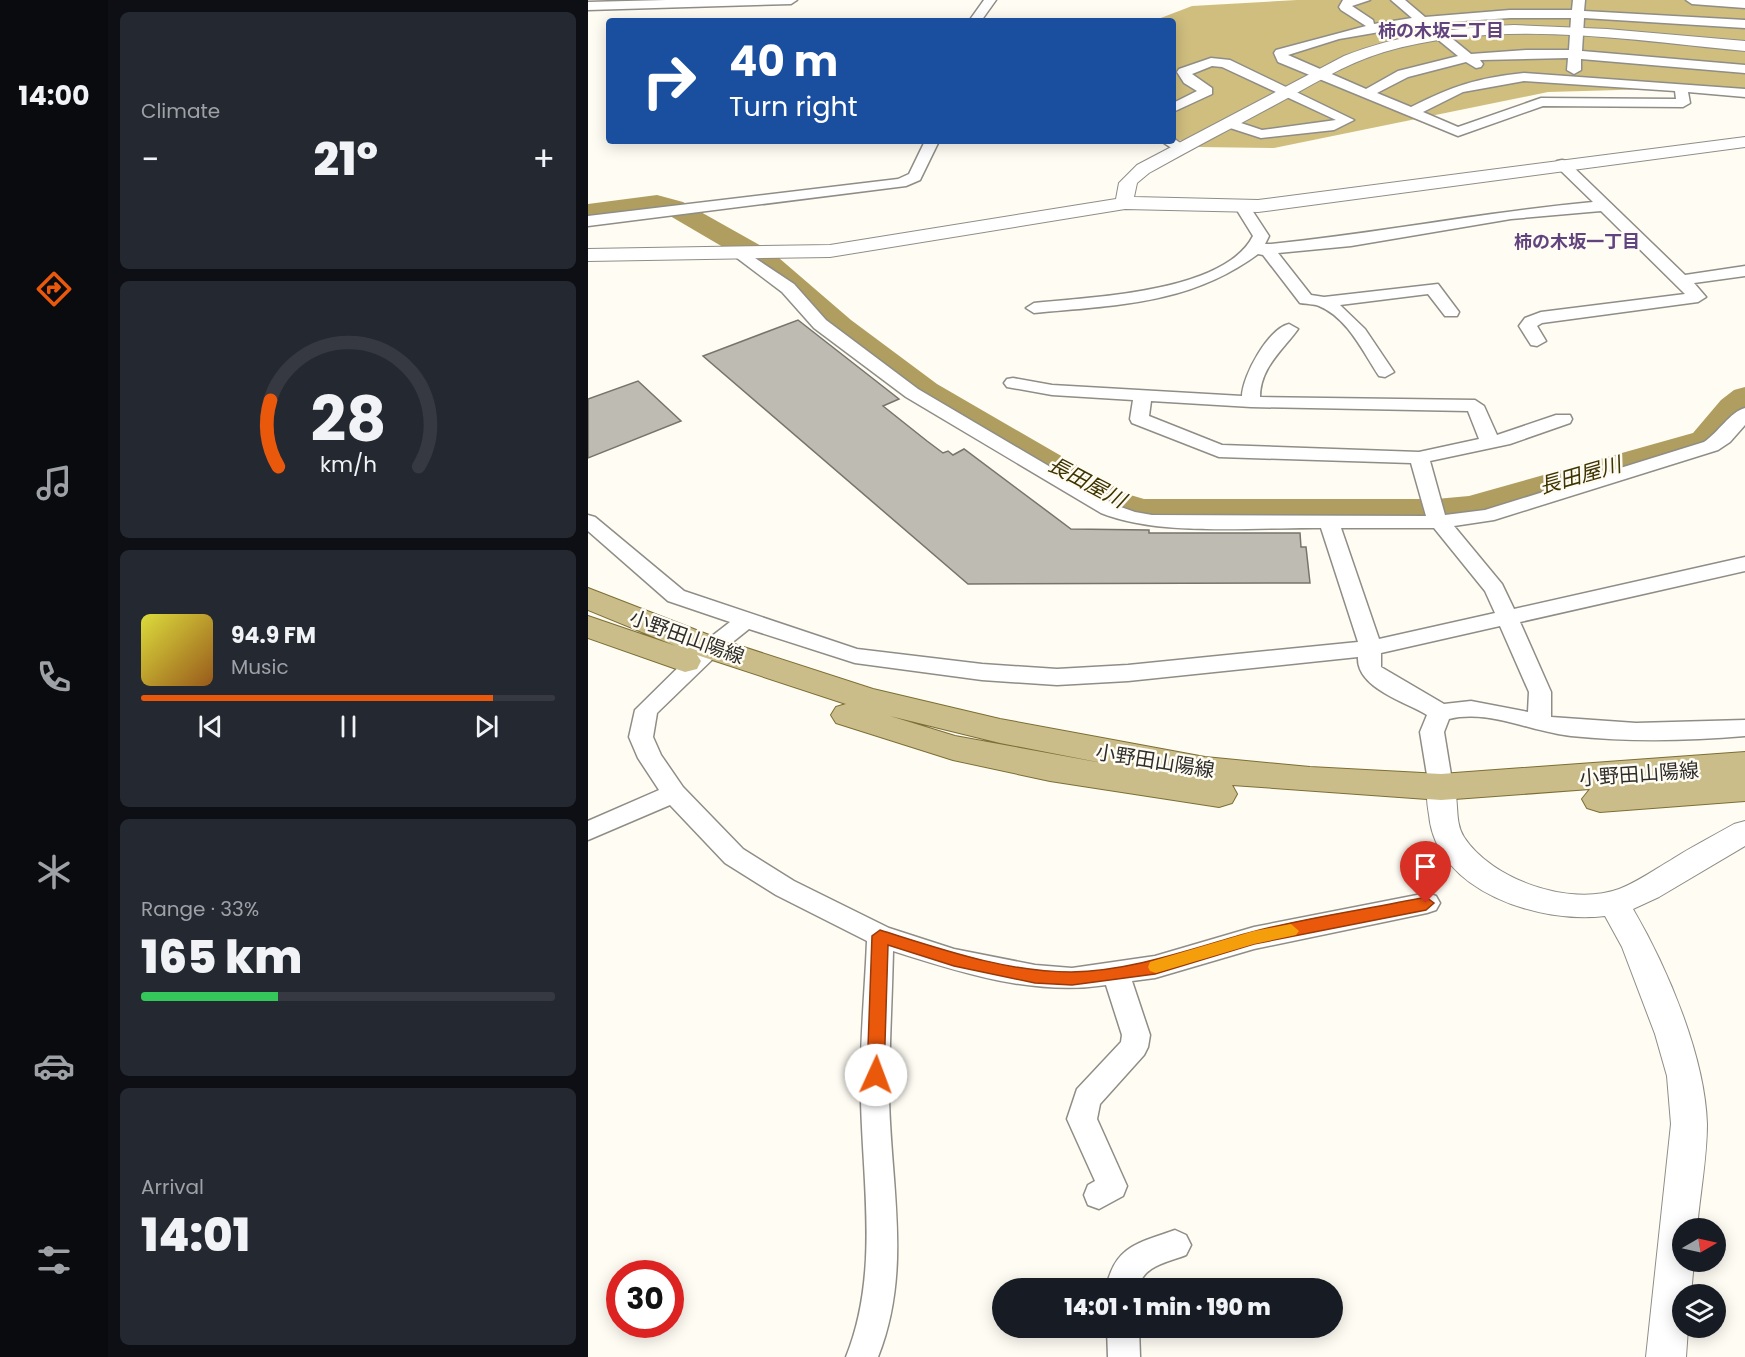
<!DOCTYPE html>
<html lang="en">
<head>
<meta charset="utf-8">
<style>
  body { margin:0; font-family:Poppins,"Noto Sans JP",sans-serif; background:#242831; color:#f1f3f6; height:100vh; display:flex; flex-direction:column; font-size:22px; white-space:nowrap }
  * { box-sizing:border-box; margin:0 }
  p { font-size:20px; color:#9ea1a6 }
  .icon { flex:none; width:33px; height:33px; fill:none; stroke:currentColor; stroke-width:2; stroke-linecap:round; stroke-linejoin:round }
  .map { position:relative; flex:1; overflow:hidden }
  .side { display:flex; flex-direction:column; gap:12px; padding:12px; background:#0d0f14; width:480px }
  .side>* { flex:none }
  .top-card { position:absolute; left:18px; top:18px; width:570px; height:126px; border-radius:6px; box-shadow:0 3px 15px #0003; background:#1a4fa0; color:#fff; overflow:hidden }
  .needle { width:39px; rotate:81deg }
  .tools { position:absolute; left:1084px; top:1218px; display:grid; gap:12px }
  .tools a { display:grid; place-items:center; width:54px; height:54px; border-radius:50%; background:#171b24; box-shadow:0 3px 15px #0003; font-size:30px }
  .speed { position:absolute; left:18px; top:1260px; display:flex; gap:12px; font-size:30px; font-weight:700; text-align:center }
  .speed>* { display:grid; place-content:center; width:78px; height:78px; border-radius:50%; background:#171b24; box-shadow:0 3px 15px #0003; line-height:1 }
  .speed .limit { border:9px solid #d22; background:#fff; color:#111 }
  .pin { position:absolute; display:grid; place-items:center; width:51px; height:51px; color:#fff; margin:-62px -26px; border-radius:50% 50% 50% 0; rotate:-45deg; box-shadow:0 0 6px #0007 }
  .pin .icon { rotate:45deg }
  .me { position:absolute; width:66px; margin:-33px; rotate:2deg; stroke-linejoin:round; filter:drop-shadow(0 0 4px #0008) }
  .turn { display:flex; align-items:center; gap:21px; height:126px; padding:0 24px; font-size:27px }
  .turn .icon { width:78px; height:78px; stroke-width:2.5 }
  .turn b { display:block; font-size:42px; line-height:51px }
  .big { font-size:45px; font-weight:800; line-height:1.1 }
  .side .card { flex:1; display:flex; flex-direction:column; justify-content:center; gap:9px; min-width:0; padding:0 21px; border-radius:9px; background:#242831 }
  .side .dial { align-items:center; gap:0 }
  .dial svg { height:156px; overflow:visible; fill:none; stroke:#363941; stroke-width:7; stroke-linecap:round; text-anchor:middle }
  .dial text { fill:#f1f3f6; stroke:none }
  .song { display:flex; align-items:center; gap:18px }
  .cover { width:72px; height:72px; border-radius:9px; background:linear-gradient(135deg,hsl(60 70% 55%),hsl(30 70% 35%)) }
  .played { height:6px; border-radius:3px; background:linear-gradient(90deg,#ea580c 85%,#363941 85%) }
  .keys { display:flex; justify-content:space-around; direction:ltr }
  .heat { display:flex; justify-content:space-between; align-items:center; font-size:33px; direction:ltr }
  .charge { height:9px; border-radius:4px; background:linear-gradient(90deg,#34c759 33%,#363941 0) }
  .trip { position:absolute; left:404px; top:1278px; width:351px; height:60px; border-radius:30px; background:#171b24; box-shadow:0 3px 15px #0003; font-weight:800; line-height:60px; text-align:center }
  main { display:flex; flex:1; min-height:0 }
  .tab-bar { display:flex; flex-direction:column; width:108px; justify-content:space-around; align-items:center; background:#090b0e; color:#9ea1a6 }
  .tab-bar .icon { width:42px; height:42px }
  .tab-bar .active { color:#ea580c }
  .tab-bar b { font-size:27px; color:#f1f3f6 }
  .map>svg:first-child { display:block }
  .forest { fill:#cfbe7e }
  .lines { fill:none; stroke-linecap:round; stroke-linejoin:round }
  .river { fill:#af9e5f; fill-rule:evenodd }
  .building { fill:#bdbbb2; stroke:#76746c; stroke-width:1.5 }
  .minor-casing { stroke:#8f8d85; stroke-width:3 }
  .tertiary-casing { stroke:#8f8d85; stroke-width:2 }
  .primary-casing { stroke:#7d6e34; stroke-width:2 }
  .minor { fill:#fff; fill-rule:evenodd }
  .tertiary { fill:#fff; fill-rule:evenodd }
  .primary { fill:#cabd89; fill-rule:evenodd }
  .route { fill:#ea580c; stroke:#983908; stroke-width:1.5 }
  .slow { fill:#f59e0b }
  .labels { text-anchor:middle; dominant-baseline:central; stroke-width:5; stroke-linejoin:round; paint-order:stroke }
  .far-neighbourhood-label { font-size:18px; font-weight:bold; fill:#61437f; stroke:#fefcf3 }
  .street-label { font-size:20px; fill:#2e2d2a; stroke:#fefcf3 }
  .water-label { font-size:21px; font-style:italic; fill:#3f3300; stroke:#fefcf3 }
</style>
</head>
<body>
<main>
<nav class="tab-bar">
<b>14:00</b>
<svg class="icon active" aria-label="directions" viewBox="0 0 24 24"><path d="M12 3l9 9-9 9-9-9zM9 14v-3h6M13 9l2 2-2 2"/></svg>
<svg class="icon" aria-label="music" viewBox="0 0 24 24"><path d="M9 18V5l10-2v13"/><circle cx="6" cy="18" r="3"/><circle cx="16" cy="16" r="3"/></svg>
<svg class="icon" aria-label="phone" viewBox="0 0 24 24"><path d="M5 4h4l2 5-3 2q2 4 5 5l2-3 5 2v4C11 20 4 13 5 4z"/></svg>
<svg class="icon" aria-label="climate" viewBox="0 0 24 24"><path d="M12 3v18M4 7l16 10M4 17L20 7"/></svg>
<svg class="icon" aria-label="car" viewBox="0 0 24 24"><path d="M5 17H2v-5l4-1 3-4h7l3 4 3 1v5h-3M9 17h6M6 11h13"/><circle cx="7" cy="17" r="2"/><circle cx="17" cy="17" r="2"/></svg>
<svg class="icon" aria-label="filters" viewBox="0 0 24 24"><path d="M4 7h16M4 17h16"/><circle cx="9" cy="7" r="2"/><circle cx="15" cy="17" r="2"/></svg>
</nav>
<section class="side">
<div class="card"><p>Climate</p>
<div class="heat"><a>−</a><b class="big">21°</b><a>+</a></div>
</div>
<div class="card dial"><svg viewBox="0 0 100 80">
<path d="M14 69A42 42 0 1 1 86 69"/>
<path d="M14 69A42 42 0 0 1 10 35" stroke="#ea580c"/>
<text x="50" y="56" font-size="32" font-weight="700">28</text>
<text x="50" y="72" font-size="11">km/h</text>
</svg></div>
<div class="card">
<div class="song"><i class="cover"></i><div><b>94.9 FM</b><p>Music</p></div></div>
<div class="played"></div>
<div class="keys"><svg class="icon" aria-label="previous" viewBox="0 0 24 24"><path d="M18 5L8 12l10 7zM5 5v14"/></svg><svg class="icon" aria-label="pause" viewBox="0 0 24 24"><path d="M8 5v14M16 5v14"/></svg><svg class="icon" aria-label="next" viewBox="0 0 24 24"><path d="M6 5l10 7-10 7zM19 5v14"/></svg></div>
</div>
<div class="card"><p>Range · 33%</p><b class="big">165 km</b><div class="charge"></div></div>
<div class="card"><p>Arrival</p><b class="big">14:01</b></div>
</section>
<div class="map">
<svg width="1157" height="1357" viewBox="0 0 1157 1357">
  <rect width="100%" height="100%" fill="#fefcf3"/>
  <path class="forest" d="M709 0H1157V95L1101 88 960 92 686 148 611 147 585 138V21H565L604 6Z"/>
  <g class="lines">
    <path class="river" d="M69 195 95 202 184 252 263 320 349 384 539 494 556 499H848L881 496 1105 433 1133 400 1146 390 1157 387V412L1127 447 883 516 848 519H555L515 508 327 396 243 332 164 264 77 213 69 211 0 220V204Z"/>
  </g>
  <path class="building" d="M210 320 311 399 295 406 339 441 355 453 360 451 365 455 376 449 483 529 561 530V533H712L713 547H718L722 583 380 584 115 356Z
    M50 381 93 421 0 458V399Z"/>
  <g class="lines">
    <g class="minor-casing">
      <path id="minor" d="M78 0H209L203 4 0 10V2Z
        M396 0H408L393 21H381Z
        M755 0H782L764 6 785 20 786 24 824 18 803 0H817L837 17 922 10H984L985 0H997L996 11 1157 20V28L996 18 994 51 1157 65V73L993 59V70L986 74 979 70 980 58 894 60H892L895 64 893 67 888 68 878 62 820 77 789 93 823 107C865 86 889 78 936 73L1157 89V97L1100 92 1102 103 1095 107 955 106 870 136 690 62 686 53 688 50 778 26 753 10 751 7ZM922 18H983L981 50H938L883 54 845 23ZM832 25 870 56 810 71 778 89 700 55 751 39ZM936 81 1087 91 1088 99 953 98 870 127 835 112 875 92Z
        M1098 0H1157V8L1104 4Z
        M623 58 642 60 766 120 746 130 673 138 636 126 634 123 641 119 674 130 748 120 634 67 624 66 604 74 624 88V94L585 112V103L609 91 596 83 589 72 591 69Z
        M585 138 600 148 598 151H588L573 141H585Z
        M337 141H351L332 180 318 186 0 226V216L310 179 321 174Z
        M974 160 979 161 1097 275 1157 266V276L1106 283 1118 297 1110 302 954 323 949 326 958 341 949 346 943 345 931 326 937 318 953 312 1097 294 1013 211 923 219 763 246 690 253 723 295 736 297 850 284 871 312 869 316H857L840 294 752 305 777 329 806 372 797 377 791 376C775 352 760 318 731 306 726 304 718 304 712 303L675 255 670 254C601 305 527 305 446 313L438 308 446 303C502 297 636 293 665 236L647 207 655 202 660 204 681 236 677 244H683C791 233 897 212 1005 202L969 167 967 164 969 161Z
        M155 250 206 284 238 320 330 389 527 505 547 512 564 515 838 516 823 463 631 457 544 423 542 419 545 400 464 395 419 387 416 383 419 379 425 378 464 385 654 396C655 375 680 329 701 324L710 329C694 351 672 368 672 397L887 400 896 406 909 435 968 415H982L984 419 982 423 922 444 842 461 857 515 897 510 1116 442C1130 433 1142 412 1157 408V425L1142 442 1130 450 906 520 866 526 914 584 926 609 1157 557V571L932 622 963 692V717L1048 723 1157 720V736C1099 741 1041 742 983 736 943 732 901 709 861 719L856 732 865 787 862 793 853 796 844 793 841 787 832 732 839 715C818 702 768 688 770 657L540 681 469 685 394 680 267 663 161 629 131 653 69 713 65 737 73 755 95 787 155 849 206 881 301 928 366 949 447 965 484 968 567 956 666 927 839 893 848 896 852 903 848 910 839 913 666 949 567 978 544 981 562 1035 560 1047 556 1055 512 1104 509 1119 539 1186 535 1196 511 1209 500 1205 496 1195 500 1185 507 1181 479 1119 489 1089 533 1042 534 1035 518 985C445 996 374 973 305 951 304 1000 301 1049 301 1098 303 1188 324 1271 290 1357H258C291 1275 275 1187 273 1101 271 1048 277 994 279 941L188 895 137 863 82 805 0 840V821L71 790 50 758 41 737 47 710 115 643 142 622 80 601 0 531V515L7 517 96 591 269 649 394 664 469 669 540 665 770 642 733 528C666 527 573 537 513 513L318 397 226 328 194 292 149 258 147 255 149 252ZM563 401 663 407 880 411 891 439 831 452 634 445 561 416ZM753 528H846L897 591 907 613 791 639ZM912 626 941 692 940 712 883 701 856 704 793 667V653Z
        M587 1230 598 1235 603 1245 598 1255C578 1263 556 1265 550 1288H518C527 1246 550 1243 587 1230Z
        M519 1328H551L552 1357H520Z"/>
    </g>
    <g class="tertiary-casing">
      <path id="tertiary" d="M926 25 1019 29 1157 41V51C1038 40 913 18 796 52 756 64 721 87 685 106 644 128 602 150 561 173L549 183 546 197 670 200 1157 137V147L670 212 537 209 242 257 0 261V249L242 245 528 199 531 183 549 165 756 56C811 34 868 28 926 25Z
        M853 776 863 780C873 797 865 820 876 837 904 880 982 907 1031 889 1049 882 1066 870 1083 860 1103 847 1125 836 1146 824L1157 821V846L1071 897 1045 909C1079 967 1117 1056 1119 1124 1119 1158 1112 1194 1109 1228H1095V1262H1106L1103 1294H1095V1328H1100L1098 1357H1058L1083 1124 1079 1076 1067 1034 1034 947 1017 916C952 924 848 892 841 815 839 803 837 790 843 780Z"/>
    </g>
    <g class="primary-casing">
      <path id="primary" d="M0 588 134 640 285 689 412 719 617 757 722 767 853 774 1157 752V801L1012 812 999 808 994 799 1002 789 853 800 644 785 649 794 644 803 631 807 462 781 365 760 248 723 243 715 248 707 258 704 109 655 113 661 109 669 97 672 0 638V616L88 646 0 610ZM302 716 412 743 525 765 367 736Z"/>
    </g>
    <use href="#minor" class="minor"/>
    <use href="#tertiary" class="tertiary"/>
    <use href="#primary" class="primary"/>
  </g>
  <path class="route" d="M838 897 846 903 838 910 666 944 567 974 484 985 447 983 366 966 300 945 296 1075 294 1080 288 1082 282 1080 279 1075 284 936 292 930C353 949 418 972 483 972 545 971 605 948 664 932 721 917 781 909 838 897Z"/>
  <path class="slow" d="M703 924 711 931 708 935 666 944 568 973 562 971 560 967 562 962 568 960 666 931Z"/>
  <g class="labels">
    <g class="far-neighbourhood-label">
      <text x="853" y="30">柿の木坂二丁目</text>
      <text x="989" y="241">柿の木坂一丁目</text>
    </g>
    <g class="street-label">
      <text transform="translate(99 637) rotate(20)">小野田山陽線</text>
      <text transform="translate(567 761) rotate(9)">小野田山陽線</text>
      <text transform="translate(1051 774) rotate(-4)">小野田山陽線</text>
    </g>
    <g class="water-label">
      <text transform="translate(992 475) rotate(-16)">長田屋川</text>
      <text transform="translate(499 482) rotate(28)">長田屋川</text>
    </g>
  </g>
</svg>
<div class="tools">
<a><svg class="needle" viewBox="-14 -14 28 28"><path d="M0-13l5 13h-10z" fill="#e53935"/><path d="M0 13l5-13h-10z" fill="#9ea1a6"/></svg></a>
<a><svg class="icon" aria-label="layers" viewBox="0 0 24 24"><path d="M12 4l9 5-9 5-9-5zM3 14l9 5 9-5"/></svg></a>
</div>
<div class="speed"><div class="limit">30</div></div>
<div class="pin" style="left:838px;top:903px;background:#d93025"><svg class="icon" aria-label="arrive" viewBox="0 0 24 24"><path d="M6 21V4h12l-3 4 3 4H6"/></svg></div>
<svg class="me" style="left:288px;top:1075px" viewBox="-20 -20 40 40"><circle r="19" fill="#fff"/><path d="M0-13L10 11 0 6-10 11z" fill="#ea580c"/></svg>
<div class="trip">14:01 · 1 min · 190 m</div>
<div class="top-card">
<div class="turn"><svg class="icon" aria-label="right" viewBox="0 0 24 24"><path d="M7 20v-9h11M14 6l5 5-5 5"/></svg><div><b>40 m</b>Turn right</div></div>
</div>
</div>
</main>
</body>
</html>
